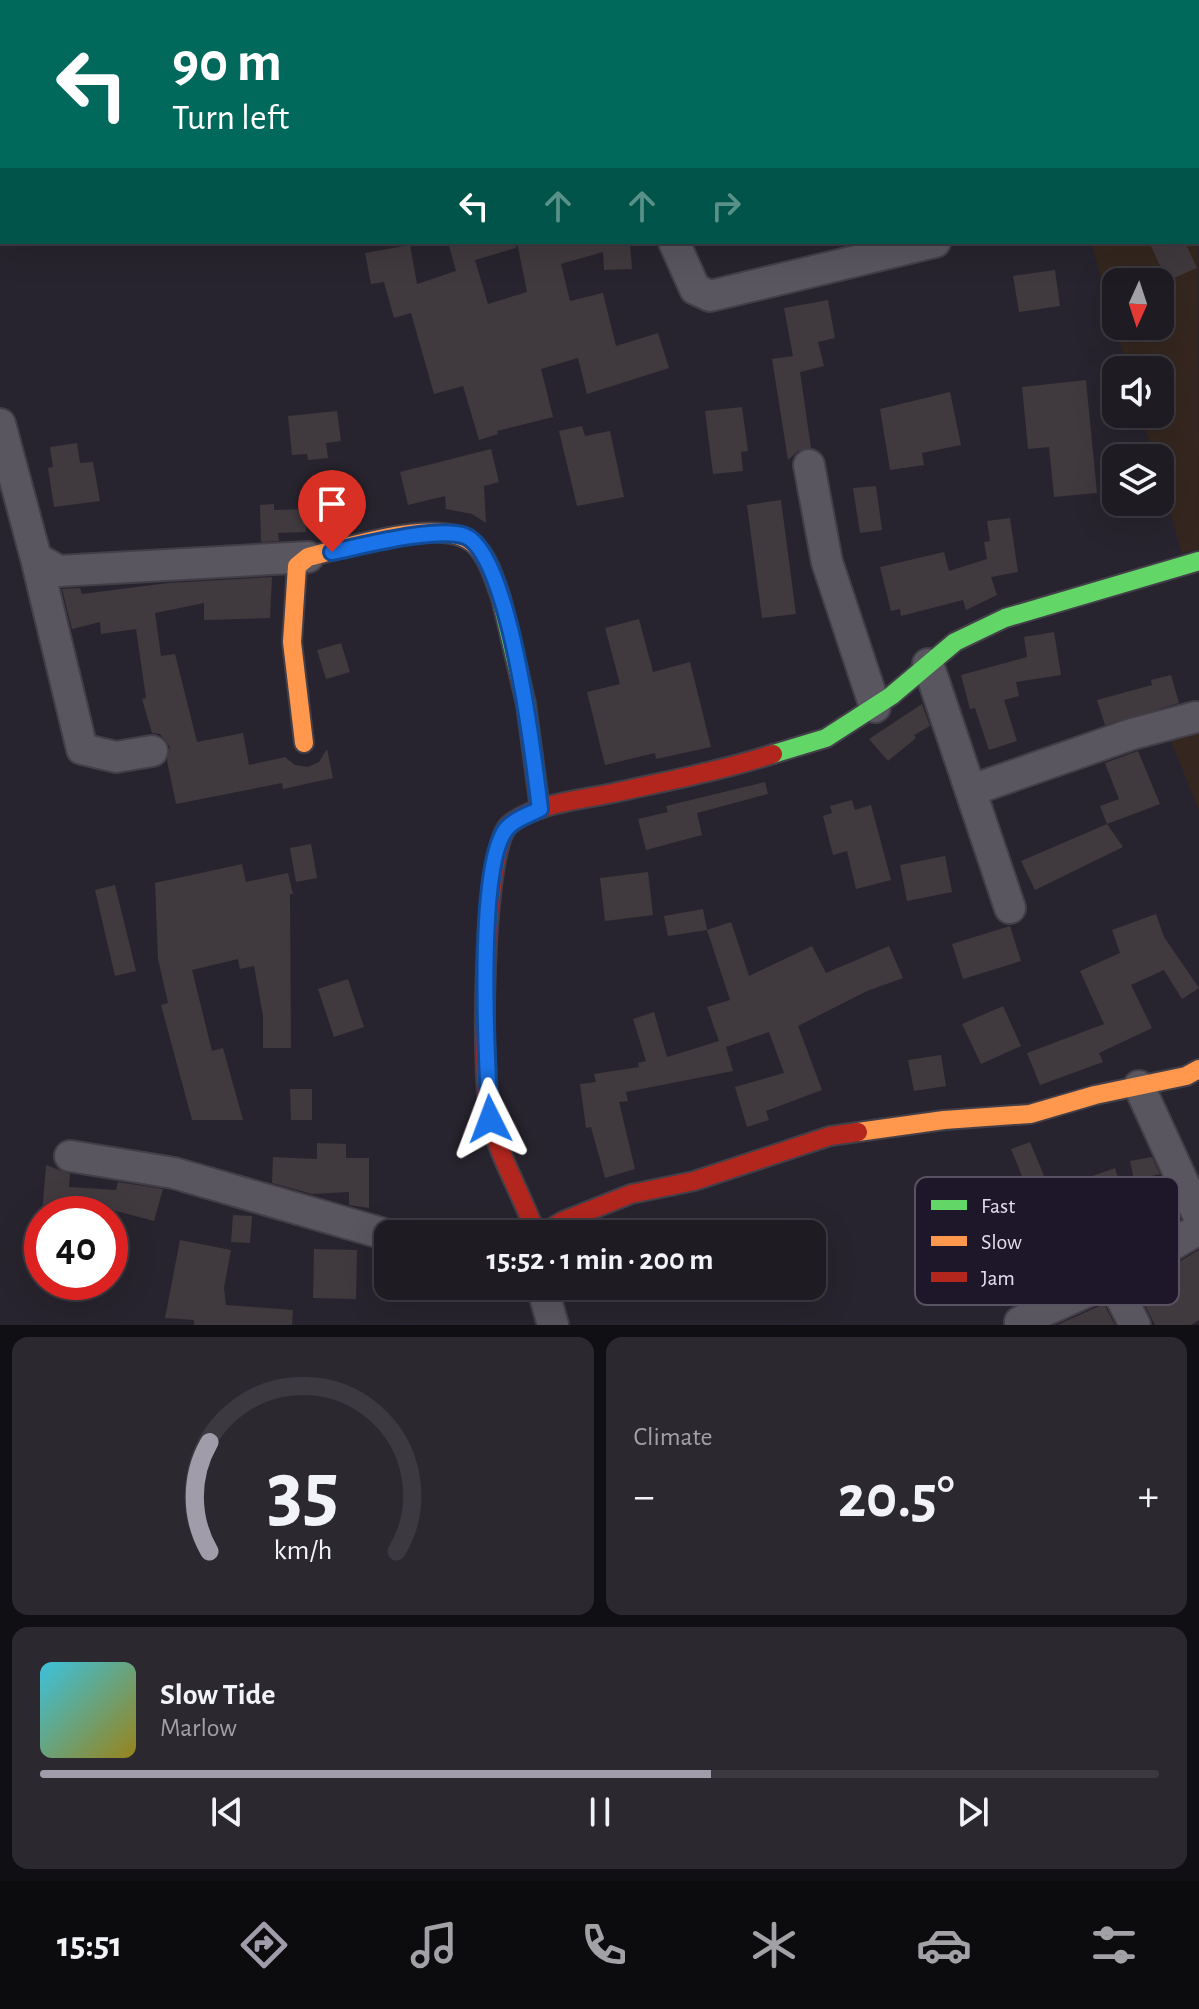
<!DOCTYPE html>
<html lang="en">
<head>
<meta charset="utf-8">
<style>
  body { margin:0; font-family:"Alegreya Sans",sans-serif; background:#2b2830; color:#f1f3f6; height:100vh; display:flex; flex-direction:column; font-size:30px; white-space:nowrap }
  * { box-sizing:border-box; margin:0 }
  p { font-size:26px; color:#a1a1a6 }
  .icon { flex:none; width:44px; height:44px; fill:none; stroke:currentColor; stroke-width:2; stroke-linecap:round; stroke-linejoin:round }
  .map { position:relative; height:1325px; overflow:hidden }
  .side { display:flex; flex-direction:column; gap:12px; padding:12px; background:#100f13; flex:1 }
  .side>* { flex:none }
  .banner { position:absolute; left:0px; top:0px; width:1200px; height:244px; box-shadow:0 8px 32px #0002,0 0 0 2px #3c3941; background:#00695c; color:#fff; overflow:hidden }
  .needle { width:52px; rotate:183deg }
  .controls { position:absolute; left:1102px; top:268px; display:grid; gap:16px }
  .controls a { display:grid; place-items:center; width:72px; height:72px; border-radius:16px; background:#1e1b23; box-shadow:0 8px 32px #0002,0 0 0 2px #3c3941; font-size:40px }
  .speed { position:absolute; left:24px; top:1196px; display:flex; gap:16px; font-size:40px; font-weight:700; text-align:center }
  .speed>* { display:grid; place-content:center; width:104px; height:104px; border-radius:50%; background:#1e1b23; box-shadow:0 8px 32px #0002,0 0 0 2px #3c3941; line-height:1 }
  .speed .limit { border:12px solid #d22; background:#fff; color:#111 }
  .pin { position:absolute; display:grid; place-items:center; width:68px; height:68px; color:#fff; margin:-82px -34px; border-radius:50% 50% 50% 0; rotate:-45deg; box-shadow:0 0 8px #0007 }
  .pin .icon { rotate:45deg }
  .me { position:absolute; width:88px; margin:-44px; rotate:357deg; stroke-linejoin:round; filter:drop-shadow(0 0 6px #0008) }
  .turn { display:flex; align-items:center; gap:28px; height:168px; padding:0 40px; font-size:36px }
  .turn .icon { width:104px; height:104px; stroke-width:2.5 }
  .turn b { display:block; font-size:56px; line-height:68px }
  .lanes { display:flex; align-items:center; height:76px; padding:0 40px; background:#0003; justify-content:center; gap:40px; direction:ltr }
  .lanes .off { opacity:.35 }
  .big { font-size:60px; font-weight:700; line-height:1.1 }
  .side .card { flex:1; display:flex; flex-direction:column; justify-content:center; gap:12px; min-width:0; padding:0 28px; border-radius:16px; background:#2b2830 }
  .side .dial { align-items:center; gap:0 }
  .dial svg { height:208px; overflow:visible; fill:none; stroke:#3c3941; stroke-width:7; stroke-linecap:round; text-anchor:middle }
  .dial text { fill:#f1f3f6; stroke:none }
  .song { display:flex; align-items:center; gap:24px }
  .cover { width:96px; height:96px; border-radius:12px; background:linear-gradient(135deg,hsl(190 70% 55%),hsl(50 70% 35%)) }
  .played { height:8px; border-radius:4px; background:linear-gradient(90deg,#a19ca9 60%,#3c3941 60%) }
  .keys { display:flex; justify-content:space-around; direction:ltr }
  .heat { display:flex; justify-content:space-between; align-items:center; font-size:44px; direction:ltr }
  .side .tiles { flex:1; display:grid; gap:12px; grid-template-columns:1fr 1fr }
  .card:last-child { grid-column:span 2 }
  .trip { position:absolute; left:374px; top:1220px; width:452px; height:80px; border-radius:16px; background:#1e1b23; box-shadow:0 8px 32px #0002,0 0 0 2px #3c3941; font-weight:700; line-height:80px; text-align:center }
  .dock { display:flex; height:128px; justify-content:space-around; align-items:center; background:#0c0b0e; color:#a1a1a6 }
  .dock .icon { width:56px; height:56px }
  .dock .current { color:#a19ca9 }
  .dock b { font-size:36px; color:#f1f3f6 }
  .map>svg:first-child { display:block }
  .commercial { fill:#35271f; fill-rule:evenodd }
  .building { fill:#40393d }
  .lines { fill:none; stroke-linecap:round; stroke-linejoin:round }
  .street-casing { stroke:#433f49; stroke-width:34 }
  .fast-casing { stroke:#433f49; stroke-width:22 }
  .slow-casing { stroke:#433f49; stroke-width:22 }
  .jam-casing { stroke:#433f49; stroke-width:22 }
  .street { stroke:#59565f; stroke-width:30 }
  .fast { stroke:#63d668; stroke-width:18 }
  .slow { stroke:#ff974d; stroke-width:18 }
  .jam { stroke:#b3261e; stroke-width:18 }
  .route-casing { stroke:#114b97; stroke-width:20 }
  .route { stroke:#1a73e8; stroke-width:14 }
  .key { fill:#1e1629; stroke:#595263; stroke-width:2 }
  .key-label { font-size:22px; fill:#e2ddeb }
</style>
</head>
<body>
<div class="map">
<svg width="1199" height="1325" viewBox="0 0 1199 1325">
  <rect width="100%" height="100%" fill="#28242f"/>
  <path class="commercial" d="M1198 118 1199 549 1182 553 1160 477V458H1154L1141 414H1160V370H1128L1091 242H1198ZM1116 282H1160V326H1116Z
    M1199 724V810L1168 733Z"/>
  <path class="building" d="M448 242H515L516 248 475 260 488 304 527 292 517 242H630L632 269 604 270 603 252 561 264 570 301 603 293 616 346 658 333 669 368 587 394 578 358 541 369 553 417 497 431 498 434 479 440 463 386 434 394 411 313 394 318 384 282 371 284 365 253 410 245 417 284 456 271Z
    M1149 242H1185L1197 268 1167 281Z
    M1055 270 1060 306 1019 312 1013 276Z
    M828 300 835 338 818 342 824 366 800 372 811 448 798 451 788 460 772 359 793 356 784 308Z
    M1086 380 1097 493 1054 497 1049 447 1028 449 1022 387Z
    M950 392 961 445 922 453 924 465 890 470 880 409Z
    M742 407 748 451 741 452 743 471 713 474 705 411Z
    M337 411 341 441 326 443 328 458 308 460 307 454 292 455 288 416Z
    M582 426 585 436 610 431 624 497 577 506 559 431Z
    M77 443 80 463 93 462 100 501 54 507 48 468 53 467 50 447Z
    M491 449 499 482 484 486 486 523 472 514 446 509 445 496 408 505 400 472Z
    M876 486 882 530 860 533 853 488Z
    M781 500 796 614 762 618 747 505Z
    M274 504V510L305 509 306 532 278 533 279 541 261 542 260 505Z
    M1010 518 1018 572 991 577 997 595 966 610 963 600 901 616 900 609 891 611 880 567 944 552 949 571 987 559 984 542 990 541 987 521Z
    M272 577 270 618 204 620V603L155 613 161 656 175 654 197 742 243 733 249 765 285 757 295 765 308 767 319 762 327 749 333 778 283 789 282 783 176 804 167 761 170 747 160 734 152 733 142 699 146 698 136 629 101 634 100 622 72 629 62 589 80 588 82 594 168 583Z
    M639 619 653 672 690 662 711 747 656 759 655 753 605 765 587 692 620 684 605 628Z
    M1054 632 1061 675 1016 682 1019 696 1004 700 1017 741 989 750 975 708 970 709 961 675 1027 657 1024 637Z
    M341 643 350 672 326 679 317 650Z
    M1171 675 1179 703 1105 725 1097 700 1152 685 1151 680Z
    M922 704 930 726 914 735 916 738 888 761 869 739Z
    M1138 751 1160 804 1107 824 1100 806 1119 799 1105 763Z
    M765 782 768 794 697 813 702 835 646 850 638 819 668 812 666 806Z
    M852 800 855 810 871 805 891 880 856 889 847 851 833 855 823 816 832 813 830 806Z
    M1107 824 1123 847 1035 890 1021 861Z
    M311 844 317 878 296 882 290 848Z
    M945 856 952 892 907 901 900 865Z
    M242 864 246 882 288 873 293 894H290L291 1048H263V1016L254 966 240 969 238 959 192 970 212 1051 223 1048 243 1120H192L161 1005 168 1003 158 959 155 883Z
    M648 872 653 915 605 921 600 878Z
    M115 885 136 971 115 976 95 890Z
    M703 909 707 930 668 936 664 916Z
    M1156 914 1164 937 1199 988 1182 999 1164 970 1131 985 1152 1028 1099 1053 1103 1062 1040 1085 1027 1053 1104 1024 1080 971 1120 953 1112 930Z
    M731 922 749 976 812 946 826 973 889 946 903 978 867 991 798 1026 822 1090 766 1111 769 1120 747 1127 735 1087 784 1073 769 1032 726 1047 733 1071 626 1092 628 1101 619 1102 635 1169 605 1178 591 1127 586 1128 580 1084 596 1082 594 1074 639 1067 638 1063 646 1061 633 1019 654 1012 667 1057 719 1041 707 1007 730 1000 707 930Z
    M1010 926 1021 961 963 979 952 944Z
    M348 979 364 1027 334 1037 318 989Z
    M1003 1006 1021 1046 981 1064 962 1024Z
    M941 1055 946 1086 914 1091 908 1060Z
    M290 1089H312V1120H291Z
    M1030 1142 1047 1183 1028 1191 1011 1149Z
    M317 1143 346 1144V1158H369V1208L349 1205V1192L312 1194 272 1183 273 1157 317 1159Z
    M1152 1157 1160 1174 1134 1180 1130 1161Z
    M46 1165 70 1174 69 1187 116 1190 118 1182 163 1189 154 1221 101 1207 100 1212 67 1210 66 1214H42Z
    M1115 1168 1122 1190 1071 1207 1064 1186Z
    M233 1215 252 1216 250 1243 231 1242Z
    M180 1240 231 1250 224 1288 226 1305 293 1310 292 1325H194V1320L165 1318Z
    M314 1249 357 1250 356 1299 313 1298Z
    M1199 1250V1320L1191 1325H1155L1136 1287Z
    M1104 1304 1115 1325H1057Z"/>
  <g class="lines">
    <g class="street-casing">
      <path id="street" d="M937 2 941 0
        M0 20H2
        M1198 139H1199
        M674 242 695 289 710 296 935 242
        M0 424 36 558 59 571 308 557
        M809 465 827 562 875 707
        M36 558 82 749 116 757 152 751
        M928 664 1010 908
        M972 790 1132 734 1196 717
        M1139 1086 1199 1217
        M70 1156 174 1173 388 1235
        M1112 1280 1135 1325
        M542 1286 553 1325
        M1022 1325 1020 1322 1112 1280 1199 1229"/>
    </g>
    <g class="fast-casing">
      <path id="fast" d="M1160 0 1161 2
        M1198 73 1199 75
        M501 598 526 704 540 809
        M773 754 826 738 891 696 955 642 1005 618 1199 561"/>
    </g>
    <g class="slow-casing">
      <path id="slow" d="M304 743 292 642 297 566 308 557C346 548 448 513 477 547 489 560 495 581 501 598
        M858 1132 944 1120 1030 1114 1095 1095 1186 1076 1199 1069"/>
    </g>
    <g class="jam-casing">
      <path id="jam" d="M530 1234 531 1221C518 1188 498 1153 490 1119 481 1079 482 849 509 825 536 803 580 800 613 793 667 781 720 771 773 754
        M542 1234 563 1221 631 1194 694 1181 830 1136 858 1132"/>
    </g>
    <use href="#street" class="street"/>
    <use href="#fast" class="fast"/>
    <use href="#slow" class="slow"/>
    <use href="#jam" class="jam"/>
  </g>
  <g class="lines">
    <g class="route-casing">
      <path id="route" d="M332 552C362 546 437 526 465 536 510 553 534 760 540 809 531 814 515 819 508 827 475 860 487 1067 490 1119"/>
    </g>
    <use href="#route" class="route"/>
  </g>
  <rect x="915" y="1177" width="264" height="128" rx="12" class="key"/>
  <rect x="931" y="1200" width="36" height="10" fill="#63d668"/>
  <rect x="931" y="1236" width="36" height="10" fill="#ff974d"/>
  <rect x="931" y="1272" width="36" height="10" fill="#b3261e"/>
  <g class="key-label">
    <text x="981" y="1213">Fast</text>
    <text x="981" y="1249">Slow</text>
    <text x="981" y="1285">Jam</text>
  </g>
</svg>
<div class="controls">
<a><svg class="needle" viewBox="-14 -14 28 28"><path d="M0-13l5 13h-10z" fill="#e53935"/><path d="M0 13l5-13h-10z" fill="#a1a1a6"/></svg></a>
<a><svg class="icon" aria-label="sound" viewBox="0 0 24 24"><path d="M4 9h4l5-4v14l-5-4H4zM17 9q2 3 0 6"/></svg></a>
<a><svg class="icon" aria-label="layers" viewBox="0 0 24 24"><path d="M12 4l9 5-9 5-9-5zM3 14l9 5 9-5"/></svg></a>
</div>
<div class="speed"><div class="limit">40</div></div>
<div class="pin" style="left:332px;top:552px;background:#d93025"><svg class="icon" aria-label="arrive" viewBox="0 0 24 24"><path d="M6 21V4h12l-3 4 3 4H6"/></svg></div>
<svg class="me" style="left:490px;top:1119px" viewBox="-20 -20 40 40"><path d="M0-17L14 15 0 8-14 15z" fill="#1a73e8" stroke="#fff" stroke-width="4"/></svg>
<div class="trip">15:52 · 1 min · 200 m</div>
<div class="banner">
<div class="turn"><svg class="icon" aria-label="left" viewBox="0 0 24 24"><path d="M17 20v-9H6M10 6l-5 5 5 5"/></svg><div><b>90 m</b>Turn left</div></div>
<div class="lanes"><svg class="icon" aria-label="left" viewBox="0 0 24 24"><path d="M17 20v-9H6M10 6l-5 5 5 5"/></svg><svg class="icon off" aria-label="ahead" viewBox="0 0 24 24"><path d="M12 20V5M6 11l6-6 6 6"/></svg><svg class="icon off" aria-label="ahead" viewBox="0 0 24 24"><path d="M12 20V5M6 11l6-6 6 6"/></svg><svg class="icon off" aria-label="right" viewBox="0 0 24 24"><path d="M7 20v-9h11M14 6l5 5-5 5"/></svg></div>
</div>
</div>
<section class="side">
<div class="tiles">
<div class="card dial"><svg viewBox="0 0 100 80">
<path d="M14 69A42 42 0 1 1 86 69"/>
<path d="M14 69A42 42 0 0 1 14 27" stroke="#a19ca9"/>
<text x="50" y="56" font-size="32" font-weight="700">35</text>
<text x="50" y="72" font-size="11">km/h</text>
</svg></div>
<div class="card"><p>Climate</p>
<div class="heat"><a>−</a><b class="big">20.5°</b><a>+</a></div>
</div>
<div class="card">
<div class="song"><i class="cover"></i><div><b>Slow Tide</b><p>Marlow</p></div></div>
<div class="played"></div>
<div class="keys"><svg class="icon" aria-label="previous" viewBox="0 0 24 24"><path d="M18 5L8 12l10 7zM5 5v14"/></svg><svg class="icon" aria-label="pause" viewBox="0 0 24 24"><path d="M8 5v14M16 5v14"/></svg><svg class="icon" aria-label="next" viewBox="0 0 24 24"><path d="M6 5l10 7-10 7zM19 5v14"/></svg></div>
</div>
</div>
</section>
<nav class="dock">
<b>15:51</b>
<svg class="icon current" aria-label="directions" viewBox="0 0 24 24"><path d="M12 3l9 9-9 9-9-9zM9 14v-3h6M13 9l2 2-2 2"/></svg>
<svg class="icon" aria-label="music" viewBox="0 0 24 24"><path d="M9 18V5l10-2v13"/><circle cx="6" cy="18" r="3"/><circle cx="16" cy="16" r="3"/></svg>
<svg class="icon" aria-label="phone" viewBox="0 0 24 24"><path d="M5 4h4l2 5-3 2q2 4 5 5l2-3 5 2v4C11 20 4 13 5 4z"/></svg>
<svg class="icon" aria-label="climate" viewBox="0 0 24 24"><path d="M12 3v18M4 7l16 10M4 17L20 7"/></svg>
<svg class="icon" aria-label="car" viewBox="0 0 24 24"><path d="M5 17H2v-5l4-1 3-4h7l3 4 3 1v5h-3M9 17h6M6 11h13"/><circle cx="7" cy="17" r="2"/><circle cx="17" cy="17" r="2"/></svg>
<svg class="icon" aria-label="filters" viewBox="0 0 24 24"><path d="M4 7h16M4 17h16"/><circle cx="9" cy="7" r="2"/><circle cx="15" cy="17" r="2"/></svg>
</nav>
</body>
</html>
